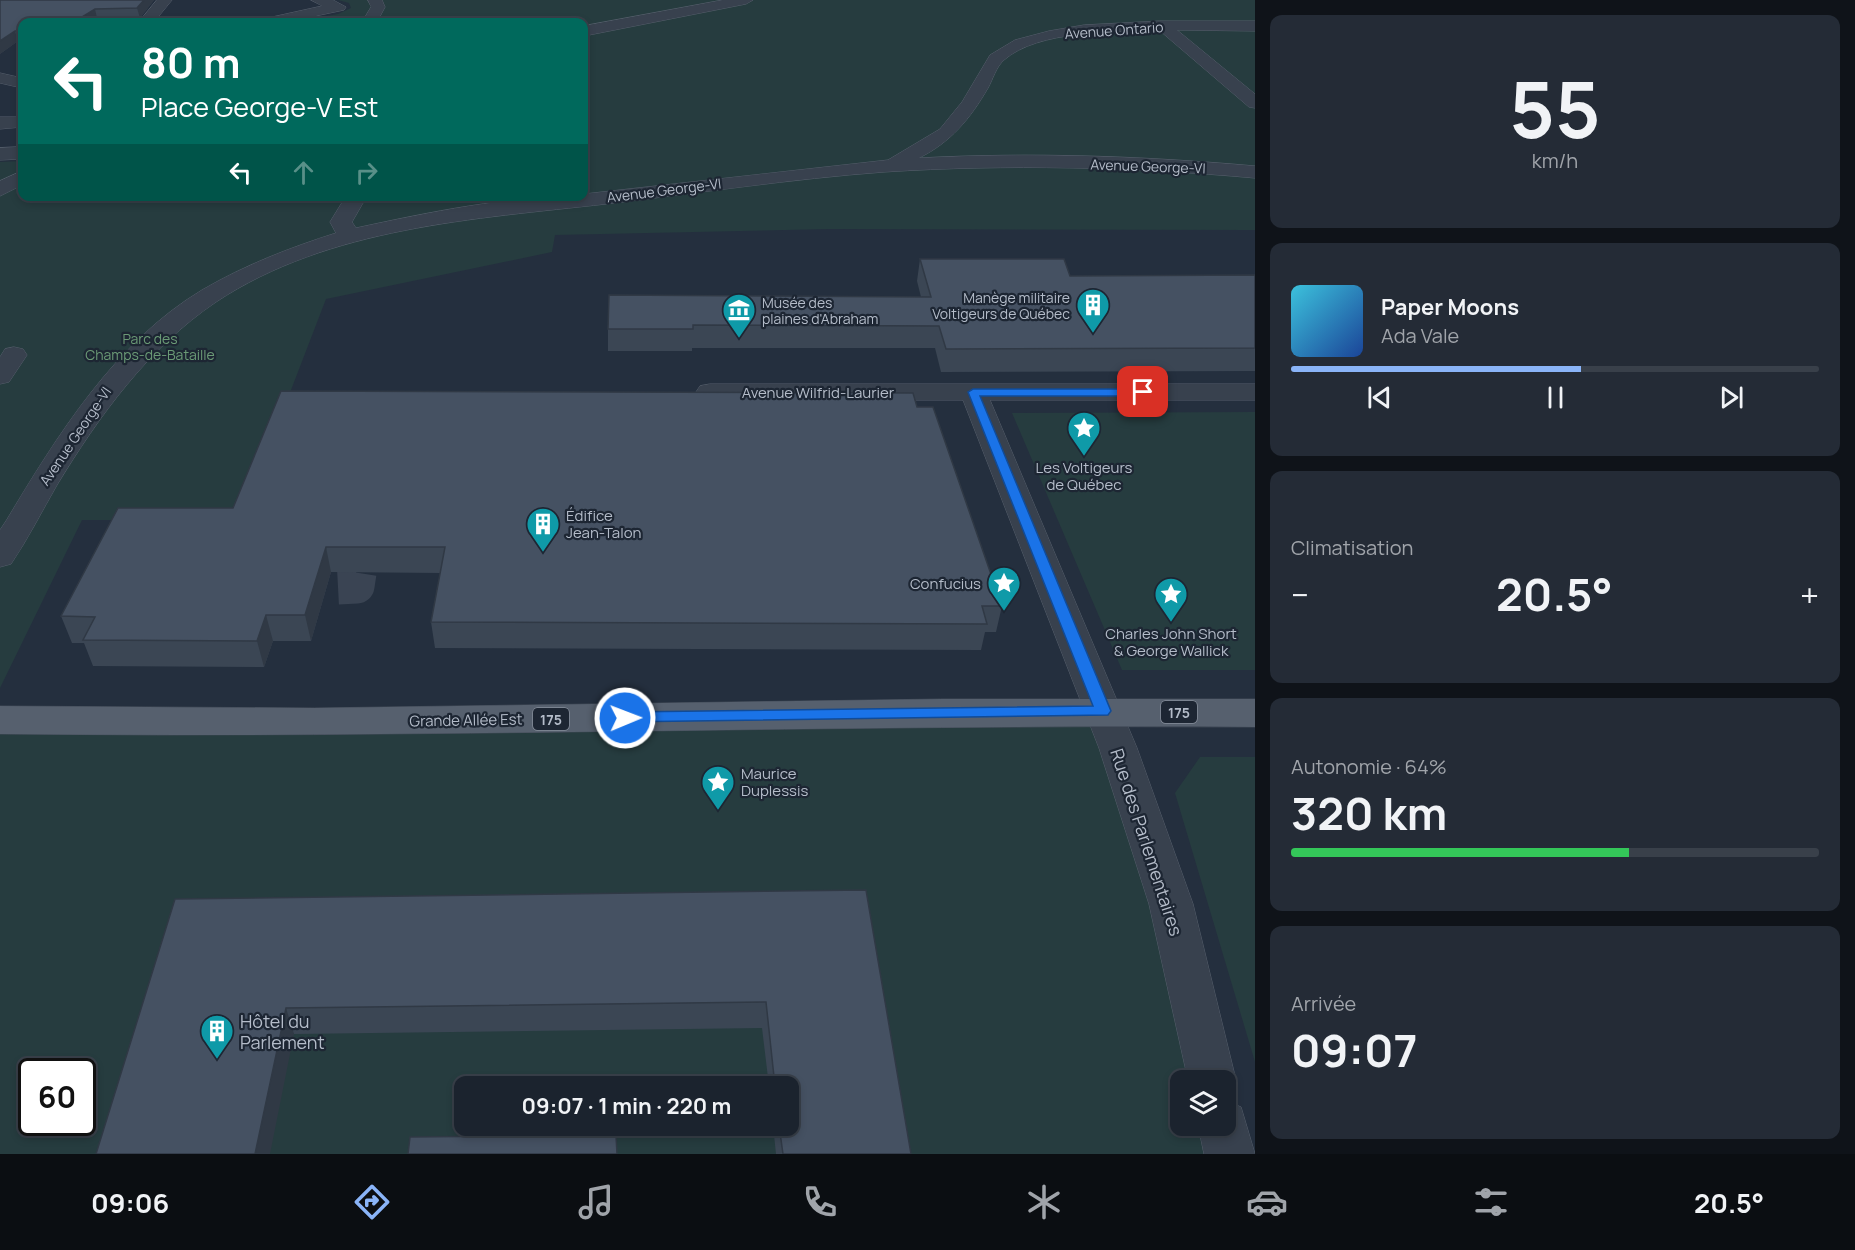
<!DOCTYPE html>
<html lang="fr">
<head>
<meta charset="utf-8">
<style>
  body { margin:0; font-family:Manrope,sans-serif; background:#242b36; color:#f1f3f6; height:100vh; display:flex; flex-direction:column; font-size:22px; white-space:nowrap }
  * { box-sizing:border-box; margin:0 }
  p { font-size:20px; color:#a0a4aa }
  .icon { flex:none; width:33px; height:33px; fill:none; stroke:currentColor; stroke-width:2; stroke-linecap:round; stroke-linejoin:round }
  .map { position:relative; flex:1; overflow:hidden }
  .panel { display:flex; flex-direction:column; gap:15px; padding:15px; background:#0f1319; width:600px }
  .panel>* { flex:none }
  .guide { position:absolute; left:18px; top:18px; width:570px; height:183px; border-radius:12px; box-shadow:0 3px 9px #0003,0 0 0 2px #39404a; background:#00695c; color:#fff; overflow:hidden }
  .tools { position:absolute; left:1170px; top:1070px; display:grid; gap:12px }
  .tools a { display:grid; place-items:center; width:66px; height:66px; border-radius:12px; background:#1b232e; box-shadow:0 3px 9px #0003,0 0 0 2px #39404a; font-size:30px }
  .speed { position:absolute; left:18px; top:1058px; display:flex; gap:12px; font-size:30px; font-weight:700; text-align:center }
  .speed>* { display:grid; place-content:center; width:78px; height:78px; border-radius:50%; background:#1b232e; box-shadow:0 3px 9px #0003,0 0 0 2px #39404a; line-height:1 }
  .speed .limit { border:3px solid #111; border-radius:9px; background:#fff; color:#111 }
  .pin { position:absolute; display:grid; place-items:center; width:51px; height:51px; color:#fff; margin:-26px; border-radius:12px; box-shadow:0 3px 9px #0006 }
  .me { position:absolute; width:66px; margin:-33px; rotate:89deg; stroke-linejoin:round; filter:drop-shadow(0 0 4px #0008) }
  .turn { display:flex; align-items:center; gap:21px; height:126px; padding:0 24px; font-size:27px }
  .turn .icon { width:78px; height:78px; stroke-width:2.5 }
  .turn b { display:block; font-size:42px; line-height:51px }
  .lanes { display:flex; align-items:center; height:57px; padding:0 24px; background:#0003; justify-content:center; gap:30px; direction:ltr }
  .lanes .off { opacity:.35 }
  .big { font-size:45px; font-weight:700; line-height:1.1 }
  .panel .tile { flex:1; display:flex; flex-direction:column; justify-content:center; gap:9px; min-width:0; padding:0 21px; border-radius:12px; background:#242b36 }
  .panel .dial { align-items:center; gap:0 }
  .dial b { font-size:78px; line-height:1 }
  .song { display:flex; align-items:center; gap:18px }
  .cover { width:72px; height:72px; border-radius:9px; background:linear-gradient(135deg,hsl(190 70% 55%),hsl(220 70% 35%)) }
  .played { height:6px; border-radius:3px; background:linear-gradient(90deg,#8ab4f8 55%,#39404a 55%) }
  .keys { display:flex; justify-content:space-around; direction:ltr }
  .heat { display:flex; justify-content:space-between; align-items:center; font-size:33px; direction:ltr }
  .charge { height:9px; border-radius:4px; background:linear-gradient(90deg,#34c759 64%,#39404a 0) }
  .trip { position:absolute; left:454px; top:1076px; width:345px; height:60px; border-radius:12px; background:#1b232e; box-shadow:0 3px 9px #0003,0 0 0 2px #39404a; font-weight:700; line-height:60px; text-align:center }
  .menu { display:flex; height:96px; justify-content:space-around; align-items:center; background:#0b0e12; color:#a0a4aa }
  .menu .icon { width:42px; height:42px }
  .menu .on { color:#8ab4f8 }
  .menu b { font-size:27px; color:#f1f3f6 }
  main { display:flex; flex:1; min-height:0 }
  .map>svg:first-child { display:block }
  .green { fill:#263c3f; fill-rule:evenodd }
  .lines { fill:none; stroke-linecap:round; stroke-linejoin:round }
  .minor-tunnel { stroke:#3a4453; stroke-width:35; stroke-dasharray:35 18; stroke-linecap:butt }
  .minor-casing { stroke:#565f6c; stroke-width:1 }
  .major-casing { stroke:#414a57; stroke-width:1 }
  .minor { fill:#38414e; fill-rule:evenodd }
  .major { fill:#56606e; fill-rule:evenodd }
  .wall { fill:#3b4654 }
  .shaded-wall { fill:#303945 }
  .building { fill:#455162; stroke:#303945; stroke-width:1.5 }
  .route { fill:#1a73e8; stroke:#114b97; stroke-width:1.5 }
  .labels { text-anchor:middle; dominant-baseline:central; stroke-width:4.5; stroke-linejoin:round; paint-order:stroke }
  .far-street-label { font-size:14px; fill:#b4bcc9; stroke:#1d2633 }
  .far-poi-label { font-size:14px; fill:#b4bcc9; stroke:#1d2633; text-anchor:end }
  .far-park-label { font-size:14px; fill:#6b9a76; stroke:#1d2633 }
  .shield { fill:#1d2633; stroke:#878f9c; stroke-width:1.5 }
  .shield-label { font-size:14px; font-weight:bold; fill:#b4bcc9 }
  .street-label { font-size:15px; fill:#b4bcc9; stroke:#1d2633 }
  .poi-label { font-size:15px; fill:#b4bcc9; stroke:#1d2633 }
  .near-street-label { font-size:18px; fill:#b4bcc9; stroke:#1d2633 }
  .near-poi-label { font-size:18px; fill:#b4bcc9; stroke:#1d2633; text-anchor:start }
</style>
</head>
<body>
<main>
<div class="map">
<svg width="1255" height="1154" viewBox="0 0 1255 1154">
  <rect width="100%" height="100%" fill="#242f3e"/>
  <path class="green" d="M338 0H1255V230L829 229 555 235 552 252 326 299 241 520H82L0 688V162L22 161V196H584V22H292L338 14 351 8 349 3Z
    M1255 412V670H1122L1012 413Z
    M1103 711 1209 1080H1180V1125H1221L1229 1154H0V720ZM32 1071H82V1122H32ZM465 1086H789V1125H465Z
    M1200 757H1255V1062L1175 793Z"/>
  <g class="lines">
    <path class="minor-tunnel" d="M338 587 357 586 359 573"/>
    <g class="minor-casing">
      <path id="minor" d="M157 0H172L154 22H139Z
        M311 0H333L346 7 344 10 287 22H260L263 19 322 6Z
        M368 0H382L385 7 377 22H362L371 7Z
        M723 0H753L746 4 584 36V26Z
        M1160 21H1255V31L1177 30 1255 94V108L1249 107 1159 30C1115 32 1038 30 1004 60 996 67 993 79 988 88 970 119 951 142 919 158 1031 152 1143 156 1255 166V178C1132 167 1008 164 884 172 791 179 699 193 606 204 475 219 329 227 216 302 148 348 99 416 57 485 42 511 28 539 11 564L0 567V530L6 521C57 436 115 342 202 290 245 265 289 248 336 233L330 222 346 196H367L352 222 356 228C430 212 507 196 584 196V194L888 160 940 129 962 102 990 55 1015 40 1049 31 1084 25Z
        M0 73 22 78V88L0 83Z
        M0 117H22V127L0 129Z
        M22 147V159L0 160V148Z
        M22 171V185L0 196V181Z
        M14 347 23 349 27 355 9 382 0 384V357L5 349Z
        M710 384H1255V400H990L1137 748 1193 904 1236 1080 1229 1097 1226 1098V1080H1188L1149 904 1099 748 963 400H710L700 398 696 392 700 386Z
        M1226 1101 1241 1107 1255 1154H1204L1198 1125H1226Z"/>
    </g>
    <g class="major-casing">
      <path id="major" d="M941 699H1255V727C837 724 418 739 0 734V706L314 708Z"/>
    </g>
    <use href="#minor" class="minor"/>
    <use href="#major" class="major"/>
  </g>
  <path class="wall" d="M0 0H154L140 18H97L91 22H22V41H18L0 54Z
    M920 259 1070 276 1255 275V371L941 372 935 348H692V351H608V329L921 297 917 281Z
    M917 407 1002 606 996 632H985L981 650 435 648 431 622 441 573 331 572 311 641H273L264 667 93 666 84 643H72L61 616 233 508Z
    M866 890 911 1154H776L773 1125H789V1086H769L762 1028 294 1034 175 899Z"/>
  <path class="shaded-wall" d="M144 0H154L140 18 137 8Z
    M95 9 97 18 91 22H74Z
    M15 31 18 41 0 54V41Z
    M326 547 331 572 311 641 305 615Z
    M266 615 273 641 264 667 257 641Z
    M286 1008 294 1034 270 1154H255Z"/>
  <path class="building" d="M0 0H144L137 8 95 9 74 22H22V31H15L0 41Z
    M920 259H1064L1070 276 1255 275V348L946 349 939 326 693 325V329H608L609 295 931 297Z
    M281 391 913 393 917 407H933L1002 606H982L987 624 431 622 445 547H326L305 615H266L257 641 83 640 95 617 61 616 118 508H233Z
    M866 890 911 1154H783L779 1125H789V1086H775L766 1002 286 1008 255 1154H96L175 899Z
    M616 1135 617 1154H408L410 1137Z"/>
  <path class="route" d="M973 389H1143L1149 392 1143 396H980L1111 711 1108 715 619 722 617 718 625 712 1093 706 968 392Z"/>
  <defs>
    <g id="building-pin" transform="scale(1.725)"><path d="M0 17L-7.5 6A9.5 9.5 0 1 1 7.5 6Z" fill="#0f9aa8" stroke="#1d2633"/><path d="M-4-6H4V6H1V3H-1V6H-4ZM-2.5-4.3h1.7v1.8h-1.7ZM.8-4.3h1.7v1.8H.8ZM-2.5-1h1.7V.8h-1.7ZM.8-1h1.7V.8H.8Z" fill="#fff"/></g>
    <g id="museum-pin" transform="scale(1.725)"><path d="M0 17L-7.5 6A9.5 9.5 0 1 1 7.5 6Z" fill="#0f9aa8" stroke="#1d2633"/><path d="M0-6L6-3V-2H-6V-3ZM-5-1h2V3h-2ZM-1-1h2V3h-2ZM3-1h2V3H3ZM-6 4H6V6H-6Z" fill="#fff"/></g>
    <g id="sight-pin" transform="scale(1.725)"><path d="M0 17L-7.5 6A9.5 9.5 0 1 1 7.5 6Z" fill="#0f9aa8" stroke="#1d2633"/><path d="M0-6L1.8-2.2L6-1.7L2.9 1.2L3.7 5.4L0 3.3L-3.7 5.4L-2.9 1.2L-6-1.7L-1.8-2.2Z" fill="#fff"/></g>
  </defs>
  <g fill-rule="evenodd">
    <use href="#building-pin" x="1093" y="305"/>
    <use href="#museum-pin" x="739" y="310"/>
    <use href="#sight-pin" x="1084" y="428"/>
    <use href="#building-pin" x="543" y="524"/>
    <use href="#sight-pin" x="1004" y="583"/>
    <use href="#sight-pin" x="1171" y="594"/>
    <use href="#sight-pin" x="718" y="782"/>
    <use href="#building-pin" x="217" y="1031"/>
  </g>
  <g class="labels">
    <g class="far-street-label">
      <text transform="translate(1114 30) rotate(-4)">Avenue Ontario</text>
      <text transform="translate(1148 166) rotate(2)">Avenue George-VI</text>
      <text transform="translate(664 190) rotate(-7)">Avenue George-VI</text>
      <text transform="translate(75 436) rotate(-56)">Avenue George-VI</text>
    </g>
    <g class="far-poi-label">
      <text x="1070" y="297">Manège militaire<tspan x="1070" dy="16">Voltigeurs de Québec</tspan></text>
      <text x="762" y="302" text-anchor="start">Musée des<tspan x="762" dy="16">plaines d'Abraham</tspan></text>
    </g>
    <g class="far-park-label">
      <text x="150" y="338">Parc des<tspan x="150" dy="16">Champs-de-Bataille</tspan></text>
    </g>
    <g class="shield">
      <rect x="1161" y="701" width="36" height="22" rx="4.5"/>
      <rect x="533" y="708" width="36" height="22" rx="4.5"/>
    </g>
    <g class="shield-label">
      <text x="1179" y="712">175</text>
      <text x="551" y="719">175</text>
    </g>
    <g class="street-label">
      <text x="818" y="392">Avenue Wilfrid-Laurier</text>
      <text transform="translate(466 720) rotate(-1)">Grande Allée Est</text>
    </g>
    <g class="poi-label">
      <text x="1084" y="467">Les Voltigeurs<tspan x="1084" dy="17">de Québec</tspan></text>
      <text x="566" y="515" text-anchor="start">Édifice<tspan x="566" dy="17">Jean-Talon</tspan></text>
      <text x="981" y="583" text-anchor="end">Confucius</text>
      <text x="1171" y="633">Charles John Short<tspan x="1171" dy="17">&amp; George Wallick</tspan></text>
      <text x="741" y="773" text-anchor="start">Maurice<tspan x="741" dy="17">Duplessis</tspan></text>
    </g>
    <g class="near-street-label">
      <text transform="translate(1147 842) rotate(72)">Rue des Parlementaires</text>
    </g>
    <g class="near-poi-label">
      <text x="240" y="1021">Hôtel du<tspan x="240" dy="21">Parlement</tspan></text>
    </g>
  </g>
</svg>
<div class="tools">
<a><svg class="icon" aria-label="layers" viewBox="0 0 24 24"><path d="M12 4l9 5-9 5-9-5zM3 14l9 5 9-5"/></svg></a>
</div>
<div class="speed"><div class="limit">60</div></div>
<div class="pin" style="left:1143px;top:392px;background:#d93025"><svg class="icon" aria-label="arrive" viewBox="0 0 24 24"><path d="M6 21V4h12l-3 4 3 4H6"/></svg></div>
<svg class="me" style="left:625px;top:718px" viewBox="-20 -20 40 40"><circle r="17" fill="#1a73e8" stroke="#fff" stroke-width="3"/><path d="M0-11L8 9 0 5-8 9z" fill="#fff"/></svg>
<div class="trip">09:07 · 1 min · 220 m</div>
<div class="guide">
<div class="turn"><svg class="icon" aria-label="left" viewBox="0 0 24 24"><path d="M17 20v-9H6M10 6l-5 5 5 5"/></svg><div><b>80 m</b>Place George-V Est</div></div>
<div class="lanes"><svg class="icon" aria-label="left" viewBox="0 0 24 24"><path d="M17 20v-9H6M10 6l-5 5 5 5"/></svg><svg class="icon off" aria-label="ahead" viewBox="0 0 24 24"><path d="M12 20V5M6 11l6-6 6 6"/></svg><svg class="icon off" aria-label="right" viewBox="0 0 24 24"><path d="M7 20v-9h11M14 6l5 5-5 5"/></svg></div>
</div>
</div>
<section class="panel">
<div class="tile dial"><b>55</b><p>km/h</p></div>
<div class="tile">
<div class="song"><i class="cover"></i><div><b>Paper Moons</b><p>Ada Vale</p></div></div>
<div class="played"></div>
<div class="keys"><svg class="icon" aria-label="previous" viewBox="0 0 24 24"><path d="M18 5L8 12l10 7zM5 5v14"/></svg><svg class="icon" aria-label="pause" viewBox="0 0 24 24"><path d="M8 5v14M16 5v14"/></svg><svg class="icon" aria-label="next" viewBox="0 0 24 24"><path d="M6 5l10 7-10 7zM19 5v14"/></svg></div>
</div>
<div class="tile"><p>Climatisation</p>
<div class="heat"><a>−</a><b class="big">20.5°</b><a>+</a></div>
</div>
<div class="tile"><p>Autonomie · 64%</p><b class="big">320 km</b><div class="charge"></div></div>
<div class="tile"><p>Arrivée</p><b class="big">09:07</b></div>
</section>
</main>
<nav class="menu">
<b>09:06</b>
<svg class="icon on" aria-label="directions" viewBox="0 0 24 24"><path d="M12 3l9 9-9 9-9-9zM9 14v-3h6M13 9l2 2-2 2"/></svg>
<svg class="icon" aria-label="music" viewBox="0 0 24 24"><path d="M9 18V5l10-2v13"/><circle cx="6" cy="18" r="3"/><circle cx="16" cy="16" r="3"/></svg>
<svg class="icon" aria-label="phone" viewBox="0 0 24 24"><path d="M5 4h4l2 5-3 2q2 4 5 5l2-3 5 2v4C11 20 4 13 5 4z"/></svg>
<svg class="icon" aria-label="climate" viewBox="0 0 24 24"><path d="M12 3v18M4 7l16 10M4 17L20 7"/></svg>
<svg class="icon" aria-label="car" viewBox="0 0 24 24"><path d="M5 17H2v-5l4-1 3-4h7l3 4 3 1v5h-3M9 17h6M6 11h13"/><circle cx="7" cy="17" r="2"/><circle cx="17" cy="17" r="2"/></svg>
<svg class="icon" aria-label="filters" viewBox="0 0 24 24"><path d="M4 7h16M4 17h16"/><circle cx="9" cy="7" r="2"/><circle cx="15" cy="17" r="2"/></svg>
<b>20.5°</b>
</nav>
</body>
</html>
